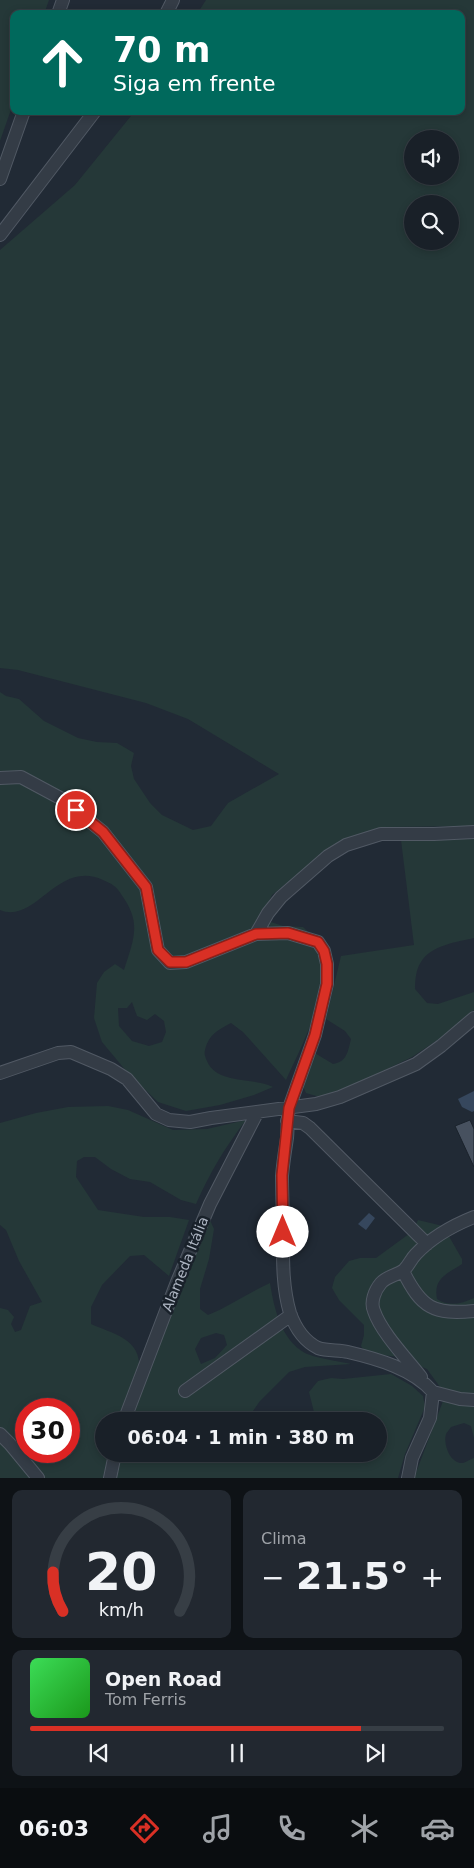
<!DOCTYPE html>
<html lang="pt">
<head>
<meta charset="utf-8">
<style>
  body { margin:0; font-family:"DejaVu Sans",sans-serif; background:#222830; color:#f1f3f6; height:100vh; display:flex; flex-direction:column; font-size:19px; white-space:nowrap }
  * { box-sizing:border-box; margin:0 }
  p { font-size:16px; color:#9fa3a8 }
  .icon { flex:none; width:28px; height:28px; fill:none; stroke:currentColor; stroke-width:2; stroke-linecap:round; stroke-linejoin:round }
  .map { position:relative; height:1478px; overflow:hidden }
  .panel { display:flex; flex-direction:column; gap:12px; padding:12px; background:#0e1216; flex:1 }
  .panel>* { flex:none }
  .hud { position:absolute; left:10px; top:10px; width:455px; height:105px; border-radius:10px; box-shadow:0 2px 8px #0003,0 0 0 1px #373e45; background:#00695c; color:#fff; overflow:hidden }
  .fabs { position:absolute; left:404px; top:130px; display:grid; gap:10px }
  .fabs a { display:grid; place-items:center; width:55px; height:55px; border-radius:50%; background:#192028; box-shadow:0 2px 8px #0003,0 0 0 1px #373e45; font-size:25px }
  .speed { position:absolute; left:15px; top:1398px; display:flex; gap:10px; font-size:25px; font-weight:700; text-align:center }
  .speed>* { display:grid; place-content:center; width:65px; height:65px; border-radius:50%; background:#192028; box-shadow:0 2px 8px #0003,0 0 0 1px #373e45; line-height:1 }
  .speed .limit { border:8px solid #d22; background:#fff; color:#111 }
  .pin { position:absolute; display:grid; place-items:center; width:42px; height:42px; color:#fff; margin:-21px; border:2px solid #fff; border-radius:50%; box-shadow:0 1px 5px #0007 }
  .me { position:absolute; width:55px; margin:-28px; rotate:0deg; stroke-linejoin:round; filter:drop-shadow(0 0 4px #0008) }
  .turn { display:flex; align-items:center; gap:18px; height:105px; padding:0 20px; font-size:22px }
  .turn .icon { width:65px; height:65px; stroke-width:2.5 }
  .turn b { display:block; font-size:35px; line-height:42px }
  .big { font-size:38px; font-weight:700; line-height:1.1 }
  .panel .tile { flex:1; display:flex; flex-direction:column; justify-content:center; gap:8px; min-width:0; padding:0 18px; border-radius:10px; background:#222830 }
  .panel .dial { align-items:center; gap:0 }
  .dial svg { height:130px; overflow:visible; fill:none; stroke:#373e45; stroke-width:7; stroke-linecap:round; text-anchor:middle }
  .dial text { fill:#f1f3f6; stroke:none }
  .song { display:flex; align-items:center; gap:15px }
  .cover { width:60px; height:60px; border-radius:8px; background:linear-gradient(135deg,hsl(130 70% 55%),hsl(120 70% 35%)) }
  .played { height:5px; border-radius:2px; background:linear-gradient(90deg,#d93025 80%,#373e45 80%) }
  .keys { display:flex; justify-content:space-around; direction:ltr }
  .heat { display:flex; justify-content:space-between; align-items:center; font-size:28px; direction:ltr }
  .panel .tiles { flex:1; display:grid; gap:12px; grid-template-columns:1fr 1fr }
  .tile:last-child { grid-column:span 2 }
  .trip { position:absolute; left:95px; top:1412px; width:292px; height:50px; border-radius:25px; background:#192028; box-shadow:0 2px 8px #0003,0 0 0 1px #373e45; font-weight:700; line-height:50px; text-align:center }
  .menu { display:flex; height:80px; justify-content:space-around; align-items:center; background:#0a0d10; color:#9fa3a8 }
  .menu .icon { width:35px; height:35px }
  .menu .active { color:#d93025 }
  .menu b { font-size:22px; color:#f1f3f6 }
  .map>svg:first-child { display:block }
  .green { fill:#253838; fill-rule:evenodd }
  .water { fill:#36475d }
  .building { fill:#47515f; stroke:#1b232c }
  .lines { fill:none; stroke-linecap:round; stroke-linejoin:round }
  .minor-casing { stroke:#515964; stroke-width:14 }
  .minor { stroke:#343c46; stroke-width:12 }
  .route-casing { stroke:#8d1f18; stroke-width:12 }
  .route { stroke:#d93025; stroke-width:9 }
  .labels { text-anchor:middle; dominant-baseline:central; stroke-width:5; stroke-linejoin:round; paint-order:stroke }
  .street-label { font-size:14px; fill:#aeb6c3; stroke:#19212a }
</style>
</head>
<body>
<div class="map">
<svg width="474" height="1478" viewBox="0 0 474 1478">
  <rect width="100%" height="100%" fill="#212a35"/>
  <path class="green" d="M0 0H49L44 14H14V101L0 141Z
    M206 0H474V826L386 827 349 837 331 848 272 895 264 912 268 921 283 926 303 927C306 930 311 934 314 938 341 974 302 1044 286 1080L243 1032 231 1023C218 1030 209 1034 205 1050 204 1054 205 1056 207 1061 217 1085 254 1077 273 1087L254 1095 220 1105 186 1111 158 1102 127 1072 102 1042 94 1018 97 983 104 972 115 964 124 970C134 938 142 923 121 894 116 886 112 884 103 880 57 859 36 925 0 910V692L6 696 19 699 44 721 78 738 97 742 117 743 134 753 131 766 134 779 150 803 162 815 193 830 211 826 228 803 279 774 188 719 146 703 18 670 0 668V250L75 185 135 111H461V14H197ZM412 139H450V176H412ZM412 204H450V241H412ZM132 1002 137 1016 147 1020 155 1014 164 1021 166 1032 162 1042 149 1046 132 1041 119 1026 118 1008H127Z
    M474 836V938C457 942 431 945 421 962 416 969 415 980 415 989L427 1003 438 1004 474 992V1010L445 1035 412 1057 356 1084 320 1097 306 1093 301 1082 313 1052 333 1064C347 1062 348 1051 351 1039L345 1031 326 1019 341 956 414 945 401 840Z
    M108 1106 128 1110 173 1130 207 1129 246 1120C224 1149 211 1171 196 1204L181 1200 150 1182 130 1179 111 1169 95 1157H84L77 1161 76 1177 98 1210 144 1217H170L189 1220 169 1276 144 1255 130 1256 102 1285 91 1307V1324C111 1333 138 1338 139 1363L117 1421H104V1454H108L103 1478H0V1308L8 1310 14 1317 11 1324 15 1332 21 1330 30 1306 42 1302 19 1261 6 1230 0 1225V1123L36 1113 68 1107ZM26 1409H69V1451H26Z
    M208 1216 214 1229 209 1259 200 1289V1309L208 1315C230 1306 248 1293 270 1283 274 1308 281 1340 305 1353 312 1357 341 1362 351 1364L305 1367 289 1372 260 1401 246 1421H132L160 1335ZM216 1333 224 1335 227 1345 215 1358 201 1364 195 1349 201 1338Z
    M418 1220 443 1226 462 1259V1264C447 1274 433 1278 437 1299 449 1307 461 1304 474 1298V1438L471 1426 464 1423 451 1427C449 1430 447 1432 446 1434 443 1444 450 1464 463 1463 466 1462 471 1459 474 1458V1478H414L443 1401 440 1387 427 1369 399 1357 366 1353 361 1346 364 1335V1325L339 1300 332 1288 335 1277 349 1261 360 1258H376L413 1231Z
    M391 1374 412 1386 423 1396 425 1407 405 1454 398 1478H116L121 1454H161L170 1457 196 1454H379V1421H314L315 1416 309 1392 318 1381 331 1378 343 1379Z"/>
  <path class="water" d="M474 1091V1111L472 1112 462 1107 458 1099Z
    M369 1213 375 1218 366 1230 358 1224Z"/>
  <path class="building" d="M470 1120 474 1129V1167L455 1126Z"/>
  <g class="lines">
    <g class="minor-casing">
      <path id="minor" d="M58 14 63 0
        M166 14 173 0
        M0 179 24 111
        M0 235 95 111
        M0 778 21 777 62 799 103 832 146 887 158 950 170 963 186 962 256 934 288 933 318 942 324 951 327 964V984L315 1035 289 1108C287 1118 288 1128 287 1138 285 1151 283 1163 282 1176 282 1194 283 1212 283 1230 283 1258 282 1286 290 1313 295 1327 304 1341 318 1348 327 1351 339 1350 348 1352 378 1359 413 1369 433 1392L430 1418 412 1458 408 1478
        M256 934 268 913 281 897 328 856 346 845 381 834H434L474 832
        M0 1073 58 1053 71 1052 111 1069 127 1079 156 1114 169 1120 190 1122 211 1118 316 1104 340 1097 416 1064 441 1046 474 1018
        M287 1121 303 1123 310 1128 427 1244
        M403 1271C421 1308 434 1315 474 1311
        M421 1377C407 1359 381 1332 374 1311 370 1302 375 1290 381 1283 387 1276 398 1275 404 1270 409 1265 411 1259 416 1254 431 1238 454 1225 474 1217
        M185 1391 291 1315
        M433 1392 460 1399 474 1400
        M124 1421 177 1282 210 1204 257 1113
        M0 1434 10 1444 38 1478
        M110 1478 115 1454"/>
    </g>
    <use href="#minor" class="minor"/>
  </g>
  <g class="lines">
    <g class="route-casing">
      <path id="route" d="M76 810 103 832 146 887 158 950 170 962H186L256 934 288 933 318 942 324 951 327 964V984L315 1035 289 1108 282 1175 283 1232"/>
    </g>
    <use href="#route" class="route"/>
  </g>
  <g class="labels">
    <g class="street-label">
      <text transform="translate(185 1264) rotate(-68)">Alameda Itália</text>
    </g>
  </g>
</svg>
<div class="fabs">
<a><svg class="icon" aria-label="sound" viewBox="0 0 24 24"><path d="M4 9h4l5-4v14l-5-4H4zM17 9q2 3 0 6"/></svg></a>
<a><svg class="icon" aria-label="search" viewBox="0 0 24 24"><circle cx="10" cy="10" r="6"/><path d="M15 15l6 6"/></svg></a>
</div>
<div class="speed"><div class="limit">30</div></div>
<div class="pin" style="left:76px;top:810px;background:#d93025"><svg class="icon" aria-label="arrive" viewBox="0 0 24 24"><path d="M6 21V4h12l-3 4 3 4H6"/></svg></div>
<svg class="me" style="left:283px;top:1232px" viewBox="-20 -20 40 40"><circle r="19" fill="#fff"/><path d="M0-13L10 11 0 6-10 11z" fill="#d93025"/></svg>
<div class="trip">06:04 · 1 min · 380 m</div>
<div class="hud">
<div class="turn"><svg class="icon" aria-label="ahead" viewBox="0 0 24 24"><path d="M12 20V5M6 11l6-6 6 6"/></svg><div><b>70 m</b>Siga em frente</div></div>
</div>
</div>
<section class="panel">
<div class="tiles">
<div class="tile dial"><svg viewBox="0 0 100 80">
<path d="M14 69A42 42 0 1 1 86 69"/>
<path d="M14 69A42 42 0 0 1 8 45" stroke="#d93025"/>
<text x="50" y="56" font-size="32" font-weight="700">20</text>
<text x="50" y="72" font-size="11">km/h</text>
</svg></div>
<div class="tile"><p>Clima</p>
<div class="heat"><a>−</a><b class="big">21.5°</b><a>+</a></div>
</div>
<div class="tile">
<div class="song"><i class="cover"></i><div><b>Open Road</b><p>Tom Ferris</p></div></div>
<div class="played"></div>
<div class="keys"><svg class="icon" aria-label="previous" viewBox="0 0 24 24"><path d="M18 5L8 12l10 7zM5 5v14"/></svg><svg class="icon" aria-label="pause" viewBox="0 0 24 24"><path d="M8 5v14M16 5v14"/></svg><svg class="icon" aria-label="next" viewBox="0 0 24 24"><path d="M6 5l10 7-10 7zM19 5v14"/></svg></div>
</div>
</div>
</section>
<nav class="menu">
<b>06:03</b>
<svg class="icon active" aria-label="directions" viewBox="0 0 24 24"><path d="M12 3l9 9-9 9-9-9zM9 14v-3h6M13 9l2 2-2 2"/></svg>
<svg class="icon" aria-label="music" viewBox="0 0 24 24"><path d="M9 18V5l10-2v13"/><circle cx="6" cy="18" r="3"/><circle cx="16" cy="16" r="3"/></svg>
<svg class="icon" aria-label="phone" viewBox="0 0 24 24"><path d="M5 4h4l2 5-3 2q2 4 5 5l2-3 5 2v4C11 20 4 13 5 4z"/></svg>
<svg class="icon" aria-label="climate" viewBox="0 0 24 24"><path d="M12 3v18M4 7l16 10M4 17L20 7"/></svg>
<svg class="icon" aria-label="car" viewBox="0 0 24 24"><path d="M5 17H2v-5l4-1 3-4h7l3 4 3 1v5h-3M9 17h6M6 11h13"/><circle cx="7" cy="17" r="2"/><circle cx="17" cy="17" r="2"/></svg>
</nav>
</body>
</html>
